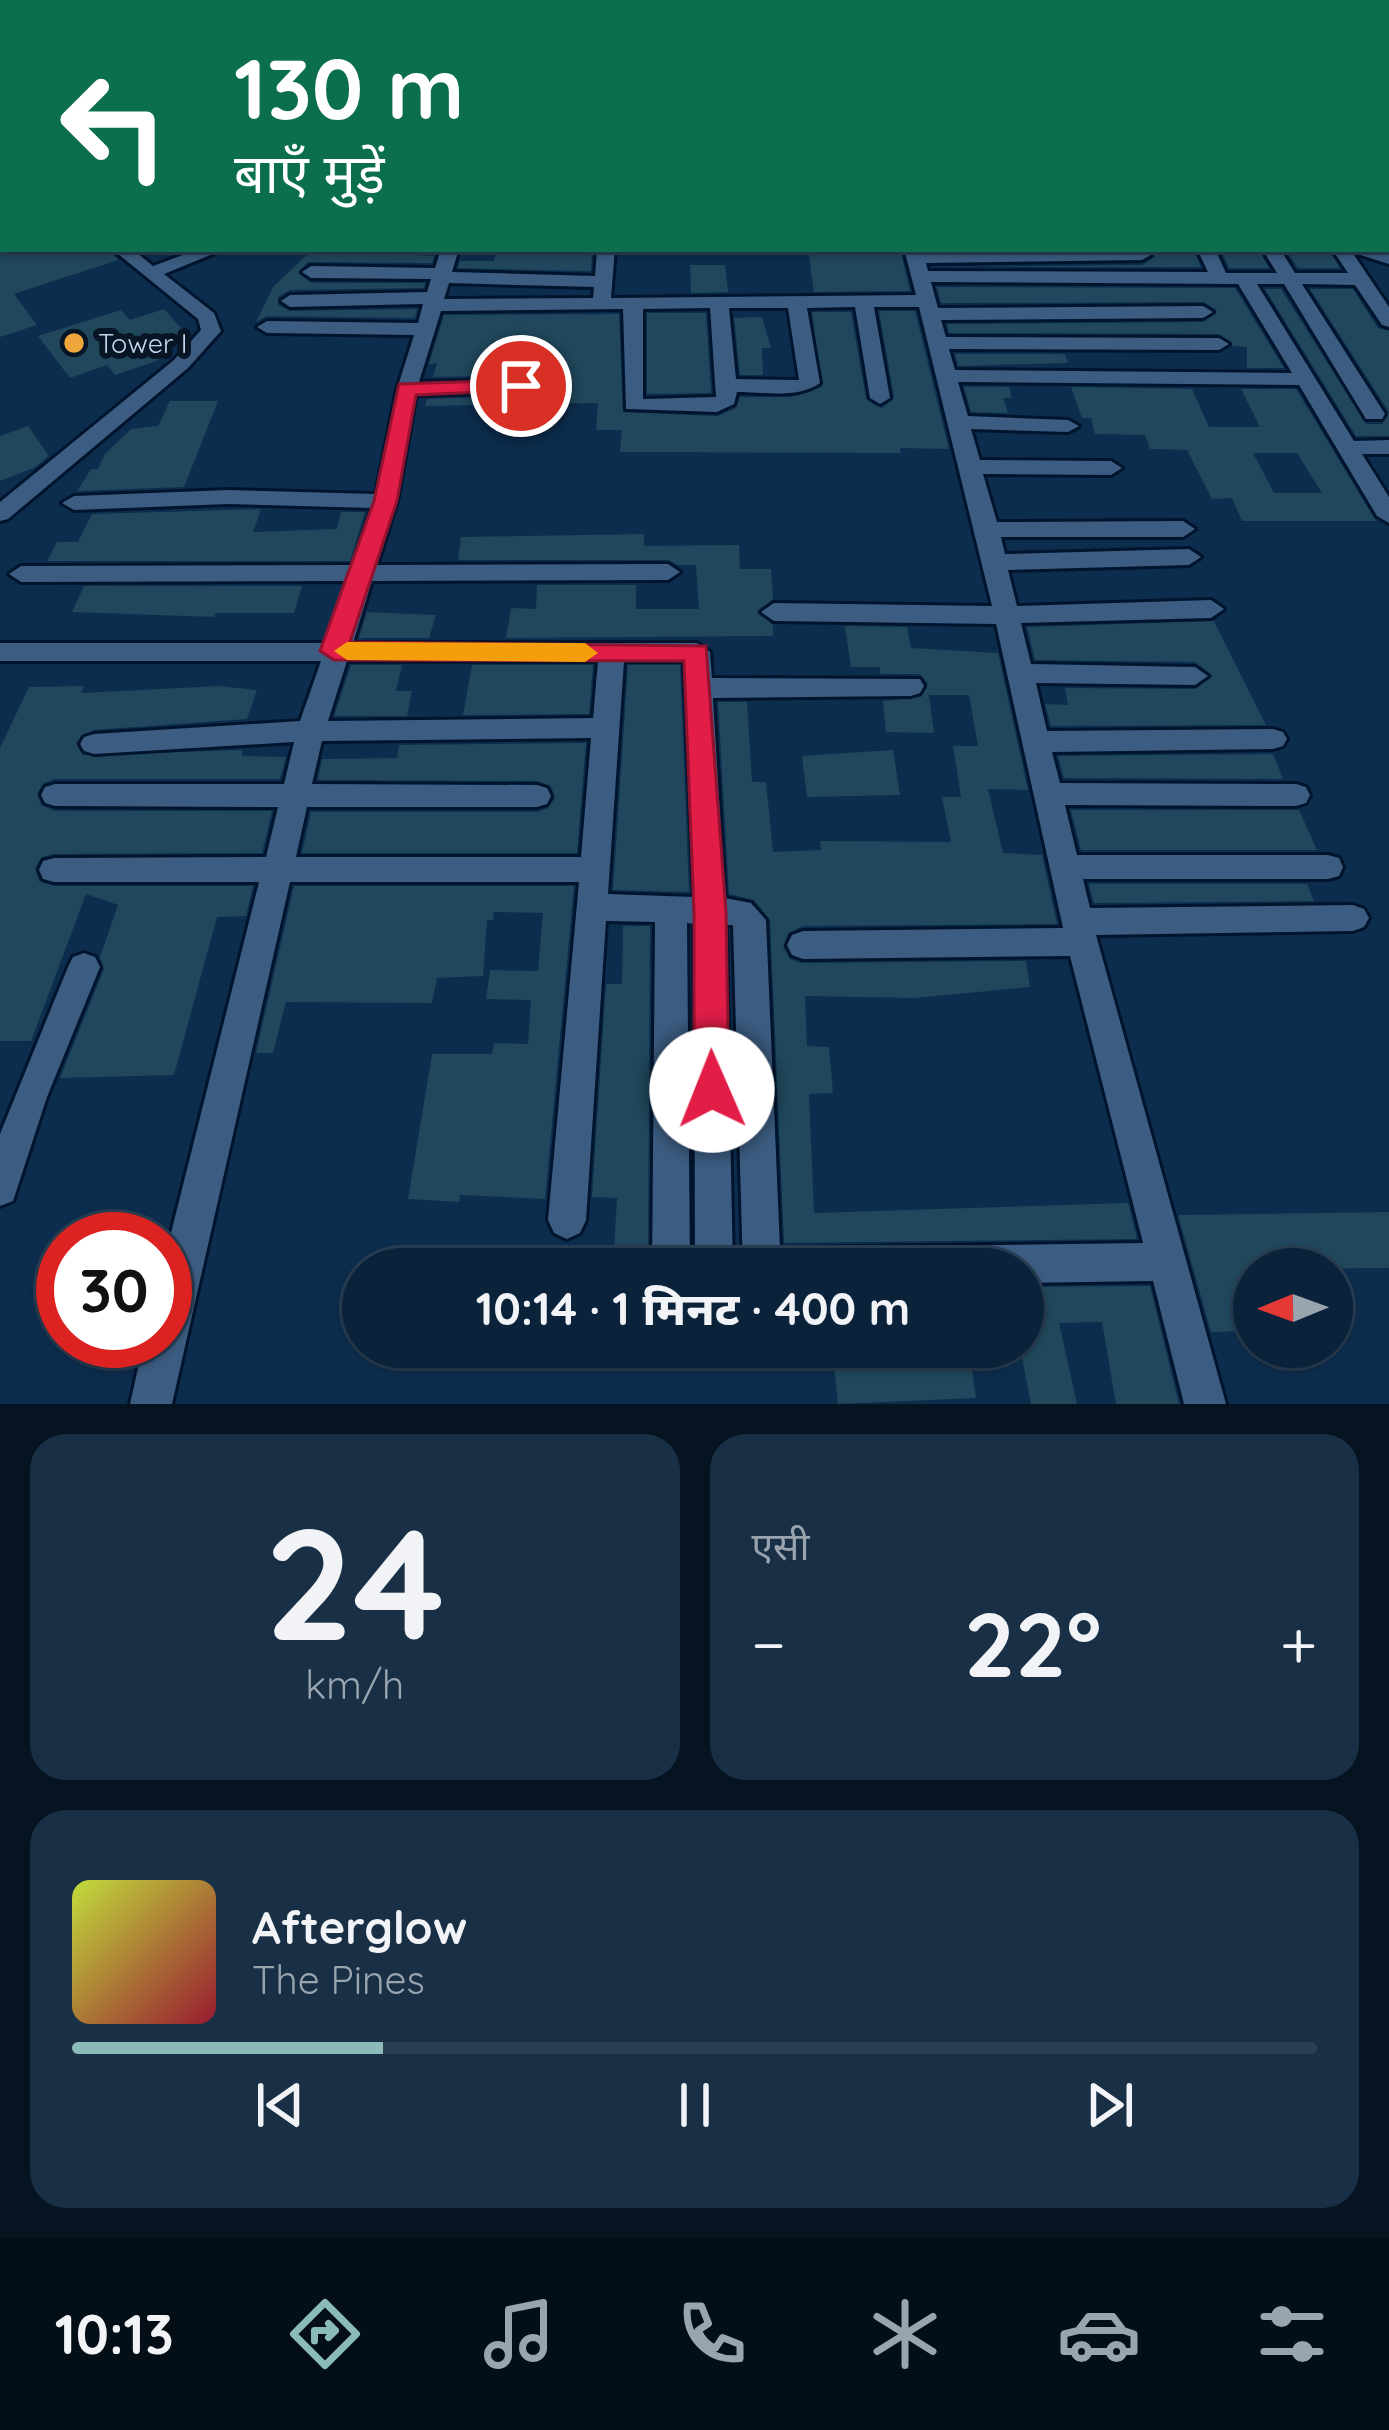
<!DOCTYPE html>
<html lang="hi">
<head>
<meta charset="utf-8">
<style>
  body { margin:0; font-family:Quicksand,"Noto Sans Devanagari",sans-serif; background:#182f45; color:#f1f3f6; height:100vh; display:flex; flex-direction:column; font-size:45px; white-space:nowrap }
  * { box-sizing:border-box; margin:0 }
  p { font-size:39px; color:#99a4af }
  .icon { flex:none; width:66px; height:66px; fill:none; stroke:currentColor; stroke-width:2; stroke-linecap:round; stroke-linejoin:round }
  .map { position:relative; height:1404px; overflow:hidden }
  .drawer { display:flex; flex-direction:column; gap:30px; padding:30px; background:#061320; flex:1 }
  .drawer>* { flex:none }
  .guide { position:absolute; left:0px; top:0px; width:1389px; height:252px; box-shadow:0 3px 9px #0004,0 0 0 3px #2a3f54; background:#0b6e4f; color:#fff; overflow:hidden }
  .needle { width:78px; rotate:269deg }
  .buttons { position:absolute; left:1233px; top:1248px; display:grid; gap:24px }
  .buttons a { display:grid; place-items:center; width:120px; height:120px; border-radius:50%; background:#0a223a; box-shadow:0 3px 9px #0004,0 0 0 3px #2a3f54; font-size:60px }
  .speed { position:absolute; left:36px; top:1212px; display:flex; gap:24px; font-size:60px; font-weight:700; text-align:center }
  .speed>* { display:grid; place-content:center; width:156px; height:156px; border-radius:50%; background:#0a223a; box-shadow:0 3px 9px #0004,0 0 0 3px #2a3f54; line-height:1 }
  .speed .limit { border:18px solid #d22; background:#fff; color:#111 }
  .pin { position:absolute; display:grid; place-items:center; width:102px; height:102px; color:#fff; margin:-51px; border:6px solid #fff; border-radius:50%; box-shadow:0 3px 12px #0007 }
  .me { position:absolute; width:132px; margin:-66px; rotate:359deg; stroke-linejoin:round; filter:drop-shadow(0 0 9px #0008) }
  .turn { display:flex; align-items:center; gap:42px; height:252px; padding:0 36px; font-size:54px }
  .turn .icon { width:156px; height:156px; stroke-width:2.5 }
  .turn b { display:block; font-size:84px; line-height:102px }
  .big { font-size:90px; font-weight:800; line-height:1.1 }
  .drawer .card { flex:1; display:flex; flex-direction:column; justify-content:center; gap:18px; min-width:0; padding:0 42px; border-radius:36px; background:#182f45 }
  .drawer .dial { align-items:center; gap:0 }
  .dial b { font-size:156px; line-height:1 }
  .song { display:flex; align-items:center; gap:36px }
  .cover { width:144px; height:144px; border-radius:18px; background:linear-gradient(135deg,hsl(70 70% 55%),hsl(350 70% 35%)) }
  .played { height:12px; border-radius:6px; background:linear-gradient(90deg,#8bbbb9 25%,#2a3f54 25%) }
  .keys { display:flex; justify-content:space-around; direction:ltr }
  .heat { display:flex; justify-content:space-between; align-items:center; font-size:66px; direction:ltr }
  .drawer .tiles { flex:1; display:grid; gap:30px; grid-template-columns:1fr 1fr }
  .card:last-child { grid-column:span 2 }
  .trip { position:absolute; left:342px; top:1248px; width:702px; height:120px; border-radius:60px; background:#0a223a; box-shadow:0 3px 9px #0004,0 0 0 3px #2a3f54; font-weight:800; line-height:120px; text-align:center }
  .tabs { display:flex; height:192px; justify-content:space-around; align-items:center; background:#040e17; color:#99a4af }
  .tabs .icon { width:84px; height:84px }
  .tabs .active { color:#8bbbb9 }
  .tabs b { font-size:54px; color:#f1f3f6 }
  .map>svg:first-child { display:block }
  .building { fill:#20475b; fill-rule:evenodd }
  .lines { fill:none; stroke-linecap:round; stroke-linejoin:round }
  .minor-casing { stroke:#01142d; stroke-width:6 }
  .minor { fill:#3c5c81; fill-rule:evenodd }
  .rail-casing { stroke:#aec2d9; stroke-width:8 }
  .rail { stroke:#081524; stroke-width:4.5; stroke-dasharray:12; stroke-linecap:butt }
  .route { fill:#e11d48; stroke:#92132f; stroke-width:3 }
  .slow { fill:#f59e0b }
  .poi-dot { fill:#efa73d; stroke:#081524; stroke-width:4.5 }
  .labels { text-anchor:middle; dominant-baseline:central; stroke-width:12; stroke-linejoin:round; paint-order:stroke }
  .far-poi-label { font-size:27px; fill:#c5d7ed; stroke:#081524; text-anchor:start }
</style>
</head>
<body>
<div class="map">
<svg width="1389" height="1404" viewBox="0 0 1389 1404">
  <rect width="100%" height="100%" fill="#0d2d4e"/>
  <path class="building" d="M0 249H108L118 260 14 294 37 325 0 337Z
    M313 249 434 256 432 263 308 262 298 273 311 283H425L424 288 290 290 278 297V305L290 311 417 309 415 318 267 316 256 322 274 286Z
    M808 249H900L910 291 814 292Z
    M1149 249H1193L1201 267H984L1142 265 1155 257Z
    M1220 249H1258L1269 268H1229Z
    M1285 249H1328L1340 268H1298Z
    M545 250 592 254 591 271 458 268 460 261H494L497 252Z
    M690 265H725L728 292 691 293Z
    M937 287 1235 288 1284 368H1247V347L1233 346 1219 334 949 333 947 324 1203 322 1217 310 1203 302 941 303Z
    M1265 289H1281L1366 424H1382L1389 412 1310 289H1353L1378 328 1389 331V436H1356Z
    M164 309 189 337 151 351 159 360 115 375 107 365 70 378 38 336 121 310 130 320Z
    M879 311H915L949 449 900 448 901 453 620 452 622 430H596L598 403 425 406 427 399 559 395 573 387 559 374 433 377 437 363 429 364 444 315 619 314 623 412 717 416 736 408 740 397H791L822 387 812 312H851L866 399 882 408 894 397Z
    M647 313H706L711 393 647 394Z
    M762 317 771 348H762L763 375H740L734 318Z
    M955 354H1065L1068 363 958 366Z
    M964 387H1009L1012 398H1003L1008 413 971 412Z
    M1071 387 1192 389 1209 427H1260L1241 389H1296L1376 521H1242L1232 498 1212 499 1187 450 1150 449 1145 435 1095 434 1091 418H1082ZM1253 453H1297L1322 493H1274Z
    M170 401H218L184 487 77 491 91 469H98L105 454 131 429 158 426Z
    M28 426 49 456 34 468 0 481V436Z
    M261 509 253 532 337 529 341 512H365L350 561H47L57 542H78L92 514Z
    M644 534V546L739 545 740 569H771L773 599 757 612 773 625V636L506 638 511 608 536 609 537 585H636V609H699L696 565H678L668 560H458L461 537Z
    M84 586H302L294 613H216L214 617 72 612Z
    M367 612 436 615 429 638H359Z
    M1214 621 1266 725 1051 726 1045 704 1068 705 1065 688 1195 689 1213 676 1195 662 1035 660 1027 627Z
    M845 626 907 627 911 648 998 653 1028 790 988 789 1003 853 1042 855 1057 924 803 926 788 933 783 947 790 959 801 963 1026 961 1030 987 914 998 805 996 807 1046 829 1047 833 1093 809 1094 814 1213 1128 1203 1137 1239 784 1243 770 920 754 900 729 894 718 702H747L752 782H766L773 852 821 850 820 841 951 842 942 797H961L953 746H978L969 695H929L934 733 886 732 883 701 921 697 928 684 920 674H880V667H851Z
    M351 665H402L396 691H412L407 716H334Z
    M472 665H593L589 714 463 715Z
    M628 665H680L689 892 613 890Z
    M84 686 81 693 219 686 257 690 247 719 93 730 76 742 83 755 242 750V756L286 757 280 779H55L44 783 37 793 41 805 55 811H272L262 853 54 854 42 857 35 868 39 881 54 886H253L246 916 217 917 174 1075 60 1078 104 969 100 957 118 905 86 894 31 1041H0V748L29 687Z
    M586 743 577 853H302L311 812H537L548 808 555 798 551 786 537 781 318 780 322 759 397 758 399 745Z
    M893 750 900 795 807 797 802 756Z
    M1273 754 1283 779 1064 778 1058 756Z
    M1071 810H1299L1317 850H1081Z
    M1089 884H1307L1314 901 1094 903Z
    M294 886H574L545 1199 460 1195 459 1202 408 1199 432 1054H492L494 1043 528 1044 531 1000 486 999 490 970 538 971 543 913 494 912 493 920H487L483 976 437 978 432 1003 286 1002 273 1053H256Z
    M623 926H650L648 1269H613L617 1198 592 1197 606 984H622Z
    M1389 1212V1268L1254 1269V1331L1211 1332 1178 1215Z
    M1150 1286 1179 1404H1116L1102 1322 1059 1323 1077 1404H1031L1020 1347 1023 1287Z
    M832 1347H969L976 1398 838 1404Z"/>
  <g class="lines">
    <g class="minor-casing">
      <path id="minor" d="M34 0H62L64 3H36Z
        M441 0H463L465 3H443Z
        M612 0H635L637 3H614Z
        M904 0H936L938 3H906Z
        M1084 0H1118L1120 3H1086Z
        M1218 0H1251L1253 3H1220Z
        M3 14V22L0 23V15Z
        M1386 16H1389V24H1386Z
        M0 34 3 35V43L0 42Z
        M0 66H3L0 76Z
        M1386 78H1389V87H1386Z
        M1386 99H1389V109H1386Z
        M3 122V133L0 134V123Z
        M1386 128 1389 129V141L1386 140Z
        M0 145 3 146V157L0 156Z
        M0 226H3L0 238Z
        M112 249H132L153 266 199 249H225L164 274 214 313 221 331 188 368 8 519 0 521V502L174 360 201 330 198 319Z
        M441 249H459L452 272 595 276 597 249H615L611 298 916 295 904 249 923 253 1142 250 1151 255 1142 260 926 263 928 271 1208 272 1197 249H1215L1226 273H1277L1262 249H1280L1295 273H1348L1332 249H1350L1389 307V327L1382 325 1355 285 1302 284 1385 414 1382 419H1366L1284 284H1257L1354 441 1389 440V454H1362L1389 497V523L1377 516 1299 385 958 382 968 416 1068 420 1079 426 1068 432 971 429 980 460 1111 461 1122 468 1111 475 983 474 997 522 1183 521 1195 529 1183 537H1001L1005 554 1189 549 1201 557 1189 565 1008 570 1017 606 1211 600 1224 609 1211 618 1021 623 1031 664 1195 667 1208 676 1195 685 1036 683 1047 731 1273 729 1283 732 1287 739 1283 746 1273 749 1052 752 1060 783 1296 784 1306 787 1310 795 1306 803 1296 806 1065 805 1077 855H1328L1339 858 1343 867 1339 876 1328 879H1083L1090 908 1353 905 1364 909 1369 918 1364 927 1353 931 1096 935 1226 1404H1184L1153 1281 1023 1283V1269H743L733 925H726L733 1269H695L694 924 687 923 690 1269H652L655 922 606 921 586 1220 580 1233 567 1239 554 1233 548 1220 579 882H290L172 1404H130L144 1341H165V1257L259 882H54L43 879 39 870 43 861 54 858 266 857 278 807 55 806 45 803 41 795 45 787 55 784H284L294 742 94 754 84 751 80 744 84 737 94 734 300 721 321 661H0V643H327L348 581 21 582 9 574 21 566 353 565 372 508 229 504 74 510 62 503 74 496 229 490 376 494 397 389 414 335 267 333 257 327 267 321 418 323 423 304 290 307 281 301 290 295 427 292 431 279 311 278 302 272 311 266 435 268ZM931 282 1238 284 1292 373 955 370 949 349 1219 350 1229 344 1219 338 946 337 941 320 1203 318 1213 312 1203 306 938 308ZM449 283 594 287 593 298 444 299ZM855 307 870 398 880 404 890 398 874 307H919L992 606 774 603 761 612 774 621 996 624 1063 928 803 931 792 935 787 945 792 955 803 959 1070 956 1143 1243 780 1248 766 920 751 903 725 898 713 698 911 696 920 693 924 686 920 679 712 678 710 652 697 643H353L372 581 668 580 680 572 668 564 377 565 397 501 416 395 559 391 569 385 559 379 419 382 441 311 623 309 626 409 717 412 734 404 737 392C764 392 798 399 820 383L807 308ZM710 308 716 397 643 399V309ZM729 308H788L799 380 736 379ZM347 661H598L593 718 328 721ZM624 661H684L694 897 608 894ZM591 738 581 857H296L307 807H537L547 804 551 796 547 788 537 785 312 784 322 741Z
        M1351 249 1389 253V264L1354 253Z
        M84 953 95 957 100 967 47 1097 13 1201 0 1206V1134L68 967 73 957Z"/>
    </g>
    <use href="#minor" class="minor"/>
    <g class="rail-casing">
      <path id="rail" d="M543 0 555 3"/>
    </g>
    <use href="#rail" class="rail"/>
  </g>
  <path class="route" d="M521 380 529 381V390L416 395 397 501 350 642 706 646 726 912 729 1090 724 1102 712 1107 699 1102 694 1090V912L684 661 334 660 320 651 374 501 399 384Z"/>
  <path class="slow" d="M347 642 585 643 598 653 585 662 347 660 334 651Z"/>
  <circle class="poi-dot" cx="74" cy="343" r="12"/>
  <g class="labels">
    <g class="far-poi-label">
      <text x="98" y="343">Tower I</text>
    </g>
  </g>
</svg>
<div class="buttons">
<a><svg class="needle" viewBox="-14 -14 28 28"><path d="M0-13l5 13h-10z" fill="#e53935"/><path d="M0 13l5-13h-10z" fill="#99a4af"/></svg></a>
</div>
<div class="speed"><div class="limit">30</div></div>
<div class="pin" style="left:521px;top:386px;background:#d93025"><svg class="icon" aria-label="arrive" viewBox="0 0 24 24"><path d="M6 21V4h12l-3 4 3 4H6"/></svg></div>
<svg class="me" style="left:712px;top:1090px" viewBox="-20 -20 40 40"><circle r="19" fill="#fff"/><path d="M0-13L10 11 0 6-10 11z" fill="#e11d48"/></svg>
<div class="trip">10:14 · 1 मिनट · 400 m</div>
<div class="guide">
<div class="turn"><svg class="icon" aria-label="left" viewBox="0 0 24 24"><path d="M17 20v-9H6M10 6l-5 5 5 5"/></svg><div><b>130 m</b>बाएँ मुड़ें</div></div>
</div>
</div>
<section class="drawer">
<div class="tiles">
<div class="card dial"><b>24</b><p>km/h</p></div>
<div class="card"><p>एसी</p>
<div class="heat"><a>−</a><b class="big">22°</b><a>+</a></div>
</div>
<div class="card">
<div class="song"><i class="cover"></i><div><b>Afterglow</b><p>The Pines</p></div></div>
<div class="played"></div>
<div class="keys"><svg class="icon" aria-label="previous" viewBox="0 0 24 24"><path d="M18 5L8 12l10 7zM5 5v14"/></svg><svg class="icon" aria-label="pause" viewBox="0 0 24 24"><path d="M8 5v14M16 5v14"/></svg><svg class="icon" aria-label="next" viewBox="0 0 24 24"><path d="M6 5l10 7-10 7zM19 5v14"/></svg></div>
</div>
</div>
</section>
<nav class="tabs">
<b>10:13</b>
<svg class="icon active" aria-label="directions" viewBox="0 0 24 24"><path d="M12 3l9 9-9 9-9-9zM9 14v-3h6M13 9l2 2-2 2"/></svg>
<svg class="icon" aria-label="music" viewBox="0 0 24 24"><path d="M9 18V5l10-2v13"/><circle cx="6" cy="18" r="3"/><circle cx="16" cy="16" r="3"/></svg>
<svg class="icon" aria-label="phone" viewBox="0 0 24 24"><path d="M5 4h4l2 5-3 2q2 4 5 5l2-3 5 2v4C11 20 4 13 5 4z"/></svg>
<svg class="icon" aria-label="climate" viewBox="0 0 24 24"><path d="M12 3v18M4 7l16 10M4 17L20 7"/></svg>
<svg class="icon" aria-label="car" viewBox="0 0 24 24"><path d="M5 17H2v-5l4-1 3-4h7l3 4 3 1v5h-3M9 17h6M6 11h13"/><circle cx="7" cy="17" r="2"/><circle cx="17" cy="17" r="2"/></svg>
<svg class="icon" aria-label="filters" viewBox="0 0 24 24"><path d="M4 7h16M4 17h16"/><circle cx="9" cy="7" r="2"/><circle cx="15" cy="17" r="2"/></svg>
</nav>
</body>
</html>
